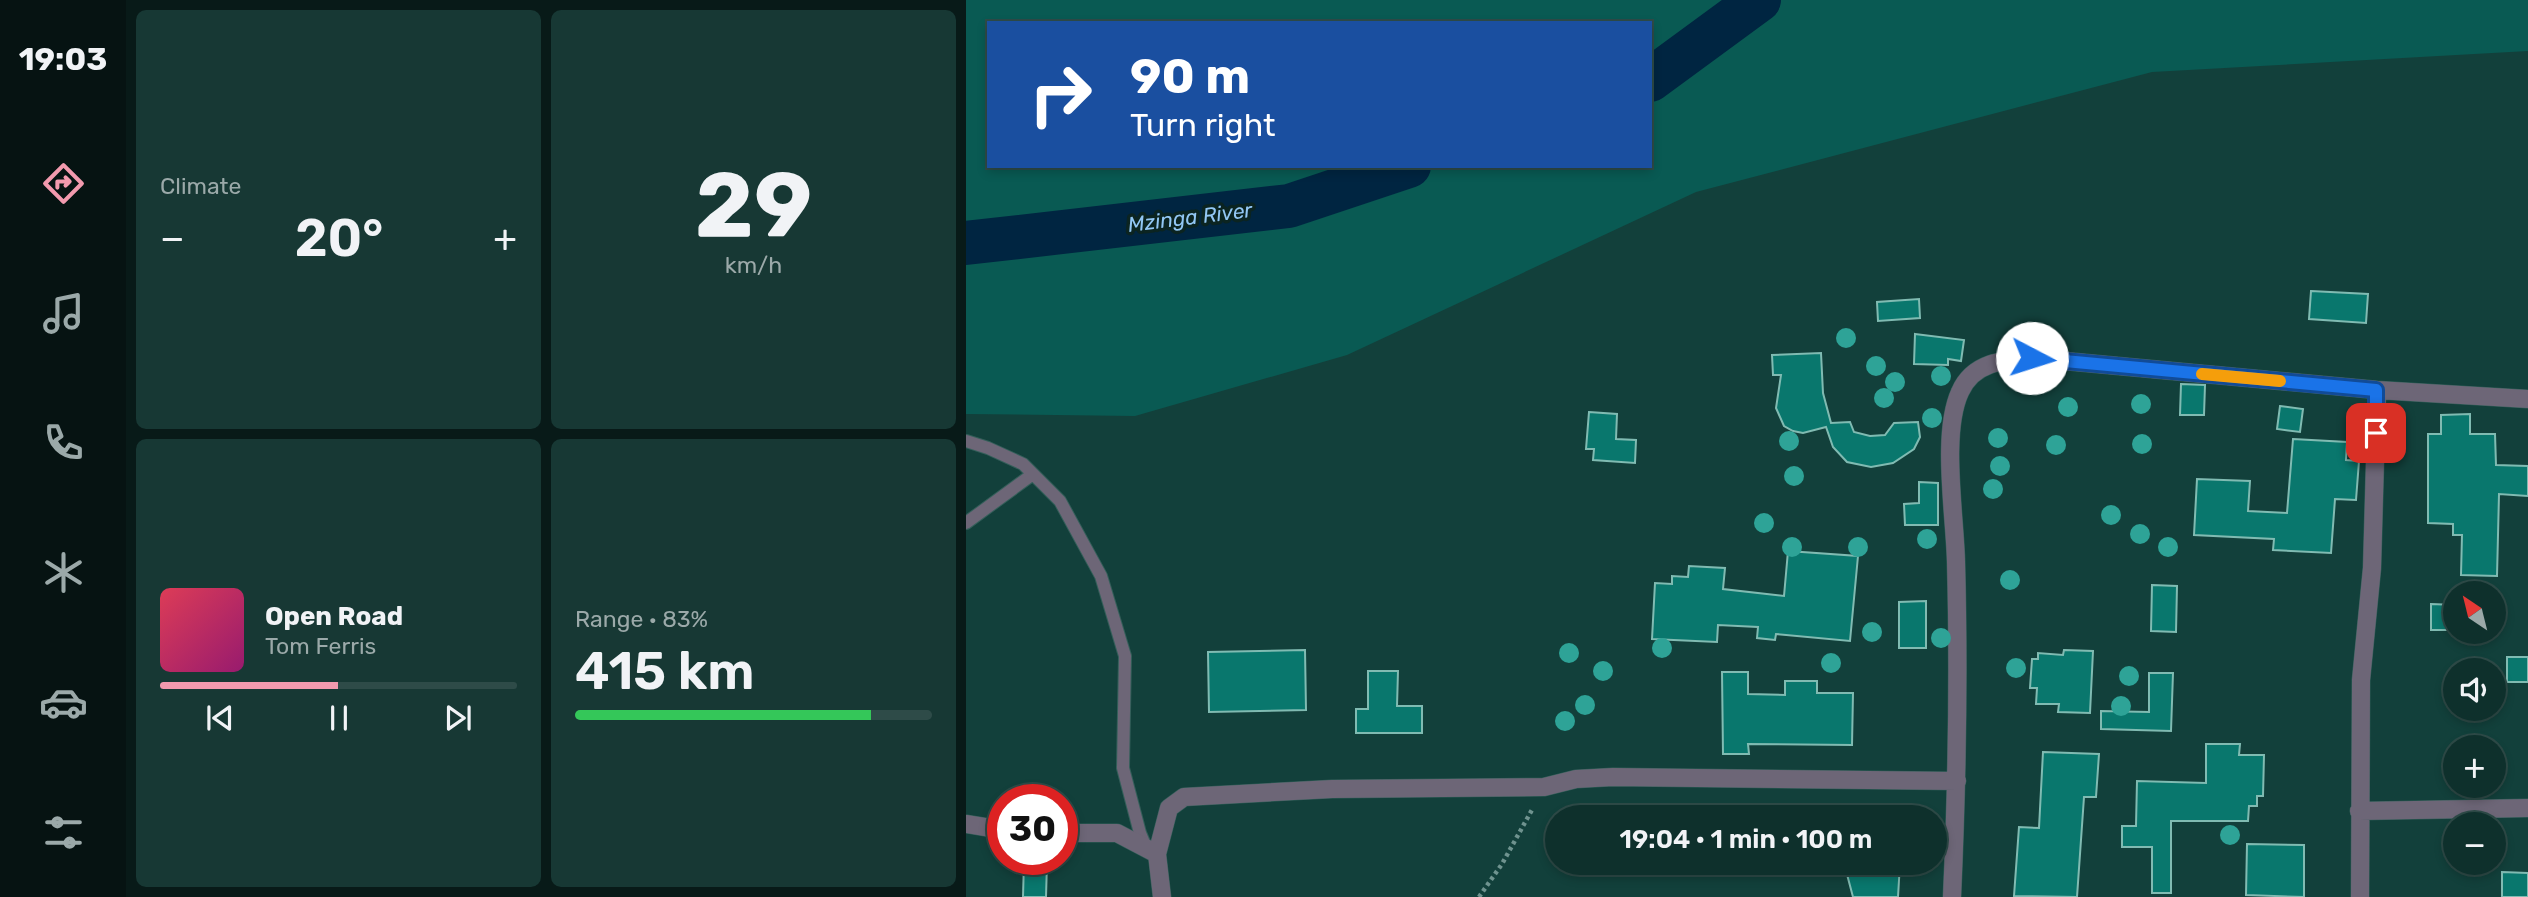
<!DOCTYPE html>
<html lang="en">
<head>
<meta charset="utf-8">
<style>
  body { margin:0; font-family:Rubik,sans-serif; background:#173834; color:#f1f3f6; height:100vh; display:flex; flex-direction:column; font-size:26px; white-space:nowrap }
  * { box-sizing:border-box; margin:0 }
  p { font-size:23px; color:#9ba9a9 }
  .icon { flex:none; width:38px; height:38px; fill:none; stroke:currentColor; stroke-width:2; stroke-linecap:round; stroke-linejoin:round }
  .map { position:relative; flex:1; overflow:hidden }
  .drawer { display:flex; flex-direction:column; gap:10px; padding:10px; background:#081a18; width:840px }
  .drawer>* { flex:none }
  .top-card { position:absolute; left:21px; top:21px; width:665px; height:147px; border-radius:0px; box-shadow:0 4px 10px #0003,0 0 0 2px #2e4b48; background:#1a4fa0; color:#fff; overflow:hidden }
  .needle { width:46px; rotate:325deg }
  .buttons { position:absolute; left:1477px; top:581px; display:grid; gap:14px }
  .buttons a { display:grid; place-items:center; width:63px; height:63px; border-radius:50%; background:#0e302c; box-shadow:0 4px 10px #0003,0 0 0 2px #2e4b48; font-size:35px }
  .speed { position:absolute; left:21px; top:784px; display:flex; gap:14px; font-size:35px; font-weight:700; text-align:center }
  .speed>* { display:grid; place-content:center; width:91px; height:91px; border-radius:50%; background:#0e302c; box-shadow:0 4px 10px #0003,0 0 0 2px #2e4b48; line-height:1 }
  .speed .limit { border:10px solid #d22; background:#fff; color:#111 }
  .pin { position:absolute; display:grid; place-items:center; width:60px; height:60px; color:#fff; margin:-30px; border-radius:14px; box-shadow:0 4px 10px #0006 }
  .me { position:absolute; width:77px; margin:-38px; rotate:95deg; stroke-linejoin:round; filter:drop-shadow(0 0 5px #0008) }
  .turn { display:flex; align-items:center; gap:24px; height:147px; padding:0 28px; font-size:32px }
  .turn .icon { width:91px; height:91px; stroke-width:2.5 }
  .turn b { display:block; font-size:49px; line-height:60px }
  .big { font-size:52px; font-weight:600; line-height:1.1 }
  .drawer .widget { flex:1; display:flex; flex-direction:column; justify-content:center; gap:10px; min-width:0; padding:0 24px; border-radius:10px; background:#173834 }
  .drawer .dial { align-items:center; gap:0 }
  .dial b { font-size:91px; line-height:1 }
  .song { display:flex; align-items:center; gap:21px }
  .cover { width:84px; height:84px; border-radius:10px; background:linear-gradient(135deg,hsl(350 70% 55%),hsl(320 70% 35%)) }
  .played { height:7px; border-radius:4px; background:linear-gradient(90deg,#f29aae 50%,#2e4b48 50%) }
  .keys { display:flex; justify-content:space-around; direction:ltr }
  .heat { display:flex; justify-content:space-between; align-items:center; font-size:38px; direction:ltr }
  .charge { height:10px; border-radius:5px; background:linear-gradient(90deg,#34c759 83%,#2e4b48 0) }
  .drawer .tiles { flex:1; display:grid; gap:10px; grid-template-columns:repeat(2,1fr) }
  .trip { position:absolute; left:579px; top:805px; width:402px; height:70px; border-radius:35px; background:#0e302c; box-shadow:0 4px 10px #0003,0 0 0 2px #2e4b48; font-weight:600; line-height:70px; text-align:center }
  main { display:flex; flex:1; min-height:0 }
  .dock { display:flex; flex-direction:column; width:126px; justify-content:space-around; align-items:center; background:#061312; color:#9ba9a9 }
  .dock .icon { width:49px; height:49px }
  .dock .on { color:#f29aae }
  .dock b { font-size:32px; color:#f1f3f6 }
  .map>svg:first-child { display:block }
  .green { fill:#095a53; fill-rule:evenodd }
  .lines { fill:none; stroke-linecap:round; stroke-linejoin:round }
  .river { stroke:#002541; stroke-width:44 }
  .building { fill:#09776d; stroke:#80bbb2; stroke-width:2 }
  .service-casing { stroke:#345f5a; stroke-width:14 }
  .minor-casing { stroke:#345f5a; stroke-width:19 }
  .path { stroke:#6f938f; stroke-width:4.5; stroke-dasharray:3.5 3.5; stroke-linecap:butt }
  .service { stroke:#6d6677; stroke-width:12 }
  .minor { stroke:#6d6677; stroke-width:18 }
  .tree { fill:#2ea397 }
  .route-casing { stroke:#114b97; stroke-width:18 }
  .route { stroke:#1a73e8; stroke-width:12 }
  .slow { stroke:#f59e0b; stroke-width:12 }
  .labels { text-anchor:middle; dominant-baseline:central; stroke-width:7; stroke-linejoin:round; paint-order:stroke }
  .water-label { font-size:21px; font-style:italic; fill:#92c7f4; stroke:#0b2421 }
</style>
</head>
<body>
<main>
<nav class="dock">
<b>19:03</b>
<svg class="icon on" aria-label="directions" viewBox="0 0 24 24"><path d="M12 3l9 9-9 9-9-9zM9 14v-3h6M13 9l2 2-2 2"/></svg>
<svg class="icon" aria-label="music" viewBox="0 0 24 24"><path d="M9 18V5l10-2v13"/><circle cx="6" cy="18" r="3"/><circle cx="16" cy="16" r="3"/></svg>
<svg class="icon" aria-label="phone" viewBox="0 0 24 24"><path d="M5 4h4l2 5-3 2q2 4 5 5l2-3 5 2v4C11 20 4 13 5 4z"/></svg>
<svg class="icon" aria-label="climate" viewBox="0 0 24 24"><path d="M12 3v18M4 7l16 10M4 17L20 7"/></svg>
<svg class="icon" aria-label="car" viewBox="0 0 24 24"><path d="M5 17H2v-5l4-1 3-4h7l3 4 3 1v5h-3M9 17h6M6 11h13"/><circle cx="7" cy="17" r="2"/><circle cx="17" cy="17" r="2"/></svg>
<svg class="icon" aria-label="filters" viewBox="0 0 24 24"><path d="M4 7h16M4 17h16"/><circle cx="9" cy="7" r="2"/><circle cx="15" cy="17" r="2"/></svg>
</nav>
<section class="drawer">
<div class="tiles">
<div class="widget"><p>Climate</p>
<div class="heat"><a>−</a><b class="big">20°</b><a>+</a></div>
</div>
<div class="widget dial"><b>29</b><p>km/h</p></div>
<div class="widget">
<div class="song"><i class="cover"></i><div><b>Open Road</b><p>Tom Ferris</p></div></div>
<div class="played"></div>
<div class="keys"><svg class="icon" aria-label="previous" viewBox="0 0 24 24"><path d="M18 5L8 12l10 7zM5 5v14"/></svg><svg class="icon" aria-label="pause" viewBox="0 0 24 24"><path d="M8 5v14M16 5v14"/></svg><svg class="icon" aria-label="next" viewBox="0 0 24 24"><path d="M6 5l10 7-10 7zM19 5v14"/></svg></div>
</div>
<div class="widget"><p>Range · 83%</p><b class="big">415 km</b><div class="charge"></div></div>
</div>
</section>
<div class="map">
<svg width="1562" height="897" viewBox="0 0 1562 897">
  <rect width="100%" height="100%" fill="#12403b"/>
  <path class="green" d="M0 0H1562V51L1186 72 730 192 381 355 169 416 0 414ZM23 23H684V166H23Z"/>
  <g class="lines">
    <path class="river" d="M684 80 793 0
      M0 243 323 206 443 166"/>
  </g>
  <path class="building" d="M1345 291 1402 294 1400 323 1343 319Z
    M953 299 954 318 912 321 911 302Z
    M949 334 998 340 995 361 982 359V365L948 364Z
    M855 353 857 393 865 423 884 422 888 432 904 436 919 435 928 423 952 422 954 437 948 449 927 463 905 467 881 462 867 447 860 427 837 433 827 431 818 426 810 408 815 375H807L806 355Z
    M1215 384 1239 385 1238 415H1214Z
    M1314 406 1337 409 1334 432 1311 429Z
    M623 412 651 414 650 439 670 440 669 463 627 460 628 449H620Z
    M1504 414V434H1529L1530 465 1562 466V496L1533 494 1531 576 1495 575 1496 535H1487V524L1462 523V434H1475V415Z
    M1327 439 1381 442 1380 460 1393 461 1390 500 1369 499 1365 553 1307 550 1308 539 1228 535 1231 479 1284 481 1282 511 1321 513Z
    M953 482 972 483V525H939L938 504 953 503Z
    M822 551 892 556 884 641 810 634 809 640 791 638 792 627 752 625 751 642 686 639 689 583 706 584V576L722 577 723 566 759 568 757 589 818 596Z
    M1186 585 1211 586 1210 632 1185 631Z
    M960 601V648H933V602Z
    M1465 604 1489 605V630H1465Z
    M339 650 340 710 243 712 242 652Z
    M1098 650 1127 651 1124 713 1092 712 1093 704H1070L1071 688H1064L1066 659H1072V653L1097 655Z
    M1541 657H1562V682H1541Z
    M402 671H432L431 706H456V733H390V709H402Z
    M756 672H782V694L819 695V681H851V693H887L886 745 782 744 783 754H757Z
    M1183 673H1207L1205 731 1135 729V711L1183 712Z
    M1240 744H1274L1273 755H1298L1297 796H1291V806H1283L1282 821H1205V893H1186V847H1156V826H1170L1171 781 1240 783Z
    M1077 752 1133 754 1130 797H1118L1111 897 1048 896 1053 827 1073 828Z
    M1281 844 1338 845V897L1280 895Z
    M58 861 81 862 80 897H57Z
    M878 863H934L932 897H887Z
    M1536 872 1562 873V897H1536Z"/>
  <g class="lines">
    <g class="service-casing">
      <path id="service" d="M0 441 22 448 57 464 94 501 135 576 159 656 157 768 174 833 181 850
        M0 523 67 474"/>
    </g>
    <g class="minor-casing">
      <path id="minor" d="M1393 811 1562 808
        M0 824 37 830
        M96 833H151L191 854 196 897
        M191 854 203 808 218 797 366 789 578 787 610 779 647 777 991 781
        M986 897C991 785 993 673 990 562 989 516 975 433 994 392 1007 362 1037 360 1066 358L1411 390 1562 399
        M1394 897 1395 680 1406 568 1411 390"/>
    </g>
    <path class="path" d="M513 897 536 864 567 808"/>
    <use href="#service" class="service"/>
    <use href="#minor" class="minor"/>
  </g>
  <g class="tree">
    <circle cx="880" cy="338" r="10"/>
    <circle cx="910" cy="366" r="10"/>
    <circle cx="975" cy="376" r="10"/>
    <circle cx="929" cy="382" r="10"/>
    <circle cx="918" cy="398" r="10"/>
    <circle cx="1175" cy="404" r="10"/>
    <circle cx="1102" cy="407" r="10"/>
    <circle cx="966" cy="418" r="10"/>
    <circle cx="1032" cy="438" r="10"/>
    <circle cx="823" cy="441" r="10"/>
    <circle cx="1176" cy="444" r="10"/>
    <circle cx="1090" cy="445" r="10"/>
    <circle cx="1034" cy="466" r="10"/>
    <circle cx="828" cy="476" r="10"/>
    <circle cx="1027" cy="489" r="10"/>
    <circle cx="1145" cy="515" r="10"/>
    <circle cx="798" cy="523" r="10"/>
    <circle cx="1174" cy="534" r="10"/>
    <circle cx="961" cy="539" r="10"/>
    <circle cx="826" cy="547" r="10"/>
    <circle cx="892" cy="547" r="10"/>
    <circle cx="1202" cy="547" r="10"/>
    <circle cx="1044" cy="580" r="10"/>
    <circle cx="906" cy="632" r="10"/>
    <circle cx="975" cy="638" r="10"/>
    <circle cx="696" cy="648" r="10"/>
    <circle cx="603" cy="653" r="10"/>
    <circle cx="865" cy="663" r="10"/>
    <circle cx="1050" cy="668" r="10"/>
    <circle cx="637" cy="671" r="10"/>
    <circle cx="1163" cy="676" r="10"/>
    <circle cx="619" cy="705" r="10"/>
    <circle cx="1155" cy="706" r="10"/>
    <circle cx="599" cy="721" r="10"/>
    <circle cx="1264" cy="835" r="10"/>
  </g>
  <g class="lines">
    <g class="route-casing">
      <path id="route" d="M1066 358 1410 390V433"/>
    </g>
    <use href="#route" class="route"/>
    <path class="slow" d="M1236 374 1314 381"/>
  </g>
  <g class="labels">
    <g class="water-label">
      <text transform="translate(224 217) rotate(-7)">Mzinga River</text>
    </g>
  </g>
</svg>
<div class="buttons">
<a><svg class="needle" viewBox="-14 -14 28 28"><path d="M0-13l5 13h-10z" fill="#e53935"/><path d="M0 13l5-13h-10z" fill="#9ba9a9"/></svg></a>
<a><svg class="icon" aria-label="sound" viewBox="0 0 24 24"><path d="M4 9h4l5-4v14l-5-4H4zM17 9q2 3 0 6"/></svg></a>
<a>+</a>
<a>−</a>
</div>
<div class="speed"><div class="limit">30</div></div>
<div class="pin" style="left:1410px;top:433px;background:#d93025"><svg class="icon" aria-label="arrive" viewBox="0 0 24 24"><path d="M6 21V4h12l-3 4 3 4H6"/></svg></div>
<svg class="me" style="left:1066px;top:358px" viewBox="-20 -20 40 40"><circle r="19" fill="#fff"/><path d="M0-13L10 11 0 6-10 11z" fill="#1a73e8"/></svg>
<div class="trip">19:04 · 1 min · 100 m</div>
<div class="top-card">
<div class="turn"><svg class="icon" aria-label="right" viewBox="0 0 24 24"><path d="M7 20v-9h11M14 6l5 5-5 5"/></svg><div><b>90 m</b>Turn right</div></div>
</div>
</div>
</main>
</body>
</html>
